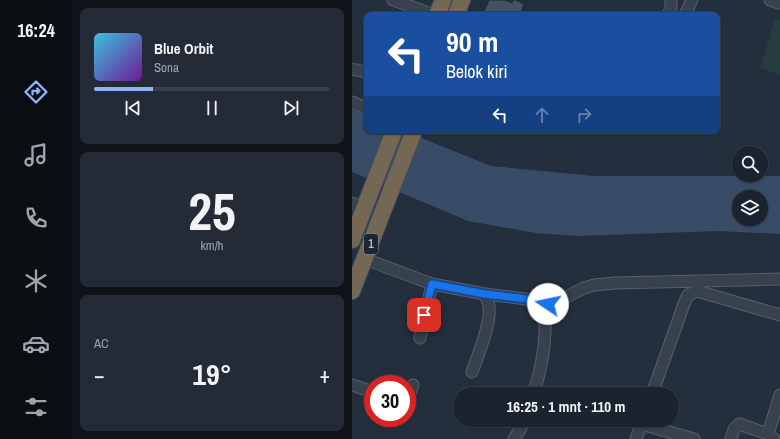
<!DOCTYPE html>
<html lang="id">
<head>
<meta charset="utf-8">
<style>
  body { margin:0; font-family:"Archivo Narrow",sans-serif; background:#242b36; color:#f1f3f6; height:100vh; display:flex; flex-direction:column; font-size:15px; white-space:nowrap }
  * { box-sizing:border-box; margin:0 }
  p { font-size:13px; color:#a0a4aa }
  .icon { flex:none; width:22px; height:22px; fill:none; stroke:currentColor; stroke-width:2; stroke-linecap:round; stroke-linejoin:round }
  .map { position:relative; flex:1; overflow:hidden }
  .panel { display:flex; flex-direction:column; gap:8px; padding:8px; background:#0f1319; width:280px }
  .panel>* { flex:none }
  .banner { position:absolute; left:12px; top:12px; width:356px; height:122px; border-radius:8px; box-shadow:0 1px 3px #0004,0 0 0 1px #39404a; background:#1a4fa0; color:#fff; overflow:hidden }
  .controls { position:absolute; left:380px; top:146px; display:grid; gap:8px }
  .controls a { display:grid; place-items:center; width:36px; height:36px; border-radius:50%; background:#1b232e; box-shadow:0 1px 3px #0004,0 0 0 1px #39404a; font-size:20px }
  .speed { position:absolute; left:12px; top:375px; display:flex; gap:8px; font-size:20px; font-weight:700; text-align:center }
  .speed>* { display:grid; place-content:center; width:52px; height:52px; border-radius:50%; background:#1b232e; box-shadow:0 1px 3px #0004,0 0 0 1px #39404a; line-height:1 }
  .speed .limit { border:6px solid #d22; background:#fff; color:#111 }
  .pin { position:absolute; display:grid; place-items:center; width:34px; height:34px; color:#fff; margin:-17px; border-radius:8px; box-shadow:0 2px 6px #0006 }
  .me { position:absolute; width:44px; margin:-22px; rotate:281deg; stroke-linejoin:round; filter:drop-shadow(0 0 3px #0008) }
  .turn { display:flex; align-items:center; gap:14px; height:84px; padding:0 16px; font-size:18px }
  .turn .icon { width:52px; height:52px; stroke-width:2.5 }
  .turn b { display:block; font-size:28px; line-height:34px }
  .lanes { display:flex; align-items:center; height:38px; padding:0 16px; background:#0003; justify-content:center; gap:20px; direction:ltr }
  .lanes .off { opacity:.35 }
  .big { font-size:30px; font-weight:700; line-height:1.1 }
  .panel .tile { flex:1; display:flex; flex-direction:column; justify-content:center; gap:6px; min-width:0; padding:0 14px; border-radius:8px; background:#242b36 }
  .panel .dial { align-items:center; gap:0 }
  .dial b { font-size:52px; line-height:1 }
  .song { display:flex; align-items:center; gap:12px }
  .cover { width:48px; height:48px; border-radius:6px; background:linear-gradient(135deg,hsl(190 70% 55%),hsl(280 70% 35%)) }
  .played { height:4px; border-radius:2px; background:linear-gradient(90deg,#8ab4f8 25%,#39404a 25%) }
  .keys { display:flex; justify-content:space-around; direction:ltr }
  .heat { display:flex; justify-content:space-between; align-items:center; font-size:22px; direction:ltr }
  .trip { position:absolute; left:101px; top:387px; width:226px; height:40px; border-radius:20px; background:#1b232e; box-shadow:0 1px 3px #0004,0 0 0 1px #39404a; font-weight:700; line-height:40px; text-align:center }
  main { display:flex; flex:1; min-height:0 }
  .tab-bar { display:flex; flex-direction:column; width:72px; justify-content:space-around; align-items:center; background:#0b0e12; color:#a0a4aa }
  .tab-bar .icon { width:28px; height:28px }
  .tab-bar .selected { color:#8ab4f8 }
  .tab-bar b { font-size:18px; color:#f1f3f6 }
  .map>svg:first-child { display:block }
  .green { fill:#263c3f }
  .water { fill:#394c67; fill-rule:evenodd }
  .building { fill:#455162; stroke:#1f2835 }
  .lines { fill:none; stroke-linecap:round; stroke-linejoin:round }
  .minor-casing { stroke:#565f6c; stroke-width:13 }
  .highway-casing { stroke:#434c59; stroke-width:18 }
  .minor { stroke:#38414e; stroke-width:11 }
  .highway { stroke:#746855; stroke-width:16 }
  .route-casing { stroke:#114b97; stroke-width:10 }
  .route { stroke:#1a73e8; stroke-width:7 }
  .labels { text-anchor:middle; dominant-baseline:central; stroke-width:4; stroke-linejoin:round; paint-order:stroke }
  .shield { fill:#1d2633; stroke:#878f9c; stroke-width:1 }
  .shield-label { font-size:12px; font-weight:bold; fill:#b4bcc9 }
</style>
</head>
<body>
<main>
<nav class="tab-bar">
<b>16:24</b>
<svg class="icon selected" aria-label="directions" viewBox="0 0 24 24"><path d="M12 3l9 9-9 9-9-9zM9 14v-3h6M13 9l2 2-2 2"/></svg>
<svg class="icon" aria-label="music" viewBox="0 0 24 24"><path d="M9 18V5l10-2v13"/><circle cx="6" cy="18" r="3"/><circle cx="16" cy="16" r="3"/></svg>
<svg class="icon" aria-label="phone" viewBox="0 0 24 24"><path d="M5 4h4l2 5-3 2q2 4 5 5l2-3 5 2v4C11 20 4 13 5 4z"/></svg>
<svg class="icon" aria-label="climate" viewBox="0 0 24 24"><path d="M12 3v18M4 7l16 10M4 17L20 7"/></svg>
<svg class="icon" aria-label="car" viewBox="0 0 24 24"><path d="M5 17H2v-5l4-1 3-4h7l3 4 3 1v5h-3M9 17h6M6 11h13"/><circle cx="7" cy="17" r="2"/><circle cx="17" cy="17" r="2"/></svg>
<svg class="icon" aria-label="filters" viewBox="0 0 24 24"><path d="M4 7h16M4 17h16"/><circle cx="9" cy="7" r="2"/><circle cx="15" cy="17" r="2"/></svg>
</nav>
<section class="panel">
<div class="tile">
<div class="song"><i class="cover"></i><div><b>Blue Orbit</b><p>Sona</p></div></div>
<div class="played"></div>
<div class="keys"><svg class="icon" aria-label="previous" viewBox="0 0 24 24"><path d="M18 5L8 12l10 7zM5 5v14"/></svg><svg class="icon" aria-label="pause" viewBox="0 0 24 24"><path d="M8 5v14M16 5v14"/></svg><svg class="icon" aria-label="next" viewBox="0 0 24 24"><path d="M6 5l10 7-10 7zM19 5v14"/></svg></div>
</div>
<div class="tile dial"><b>25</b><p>km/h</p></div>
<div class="tile"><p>AC</p>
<div class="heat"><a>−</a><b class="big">19°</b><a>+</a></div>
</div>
</section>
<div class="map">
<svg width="428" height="439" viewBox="0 0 428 439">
  <rect width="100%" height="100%" fill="#242f3e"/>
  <path class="green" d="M423 18 428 20V75L408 68Z"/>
  <path class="water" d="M0 110 15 116V131H52L139 166 242 176H428V234L367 231 226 236 184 233 116 221 0 172ZM387 197H409V219H387Z"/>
  <path class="building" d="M137 0H153L160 3 161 0H164L172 4 168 15H134L131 14Z"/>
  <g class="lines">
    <g class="minor-casing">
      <path id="minor" d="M41 0 82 15
        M418 0 427 3
        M316 15 319 8V0
        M333 15 340 0
        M0 69 15 72
        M0 102 15 109
        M0 203 12 208
        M13 259 80 284 133 294 174 299 190 307C194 315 193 323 193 332 192 355 189 372 181 394
        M190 307 206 301 232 288 242 285 263 283 428 279
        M68 338 80 284
        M120 372C126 355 139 324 137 307 137 303 134 298 133 294
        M0 385 21 392
        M300 394 333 301 336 295 345 291 428 315
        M55 400 61 385
        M289 424 342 439
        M416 434 428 395
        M162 439 169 428 172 420
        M284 439 291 420
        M379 439 382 429 387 424 416 434 422 439"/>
    </g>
    <g class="highway-casing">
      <path id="highway" d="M85 15 91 0
        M104 15 110 0
        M0 240 42 131
        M0 291 62 131"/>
    </g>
    <use href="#minor" class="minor"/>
    <use href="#highway" class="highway"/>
  </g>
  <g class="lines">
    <g class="route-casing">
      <path id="route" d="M72 315 80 284 133 294 174 299 190 307 196 304"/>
    </g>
    <use href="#route" class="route"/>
  </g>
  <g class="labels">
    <rect class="shield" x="12" y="234" width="14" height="20" rx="3"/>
    <g class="shield-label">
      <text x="19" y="244">1</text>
    </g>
  </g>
</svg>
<div class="controls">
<a><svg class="icon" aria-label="search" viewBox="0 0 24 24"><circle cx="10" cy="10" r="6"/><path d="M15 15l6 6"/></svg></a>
<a><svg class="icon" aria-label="layers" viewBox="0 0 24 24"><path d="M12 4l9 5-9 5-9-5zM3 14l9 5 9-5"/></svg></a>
</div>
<div class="speed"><div class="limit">30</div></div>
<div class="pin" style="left:72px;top:315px;background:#d93025"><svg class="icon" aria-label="arrive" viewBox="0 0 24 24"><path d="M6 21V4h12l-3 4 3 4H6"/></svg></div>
<svg class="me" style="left:196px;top:304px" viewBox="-20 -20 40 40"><circle r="19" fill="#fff"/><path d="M0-13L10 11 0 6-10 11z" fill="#1a73e8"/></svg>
<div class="trip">16:25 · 1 mnt · 110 m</div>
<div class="banner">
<div class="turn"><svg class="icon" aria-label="left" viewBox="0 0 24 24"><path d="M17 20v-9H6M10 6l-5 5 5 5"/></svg><div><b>90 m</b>Belok kiri</div></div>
<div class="lanes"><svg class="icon" aria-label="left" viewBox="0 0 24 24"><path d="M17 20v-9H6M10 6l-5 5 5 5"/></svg><svg class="icon off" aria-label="ahead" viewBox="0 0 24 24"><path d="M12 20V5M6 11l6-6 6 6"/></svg><svg class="icon off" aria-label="right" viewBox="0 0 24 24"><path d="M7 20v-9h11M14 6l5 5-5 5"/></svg></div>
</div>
</div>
</main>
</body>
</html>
